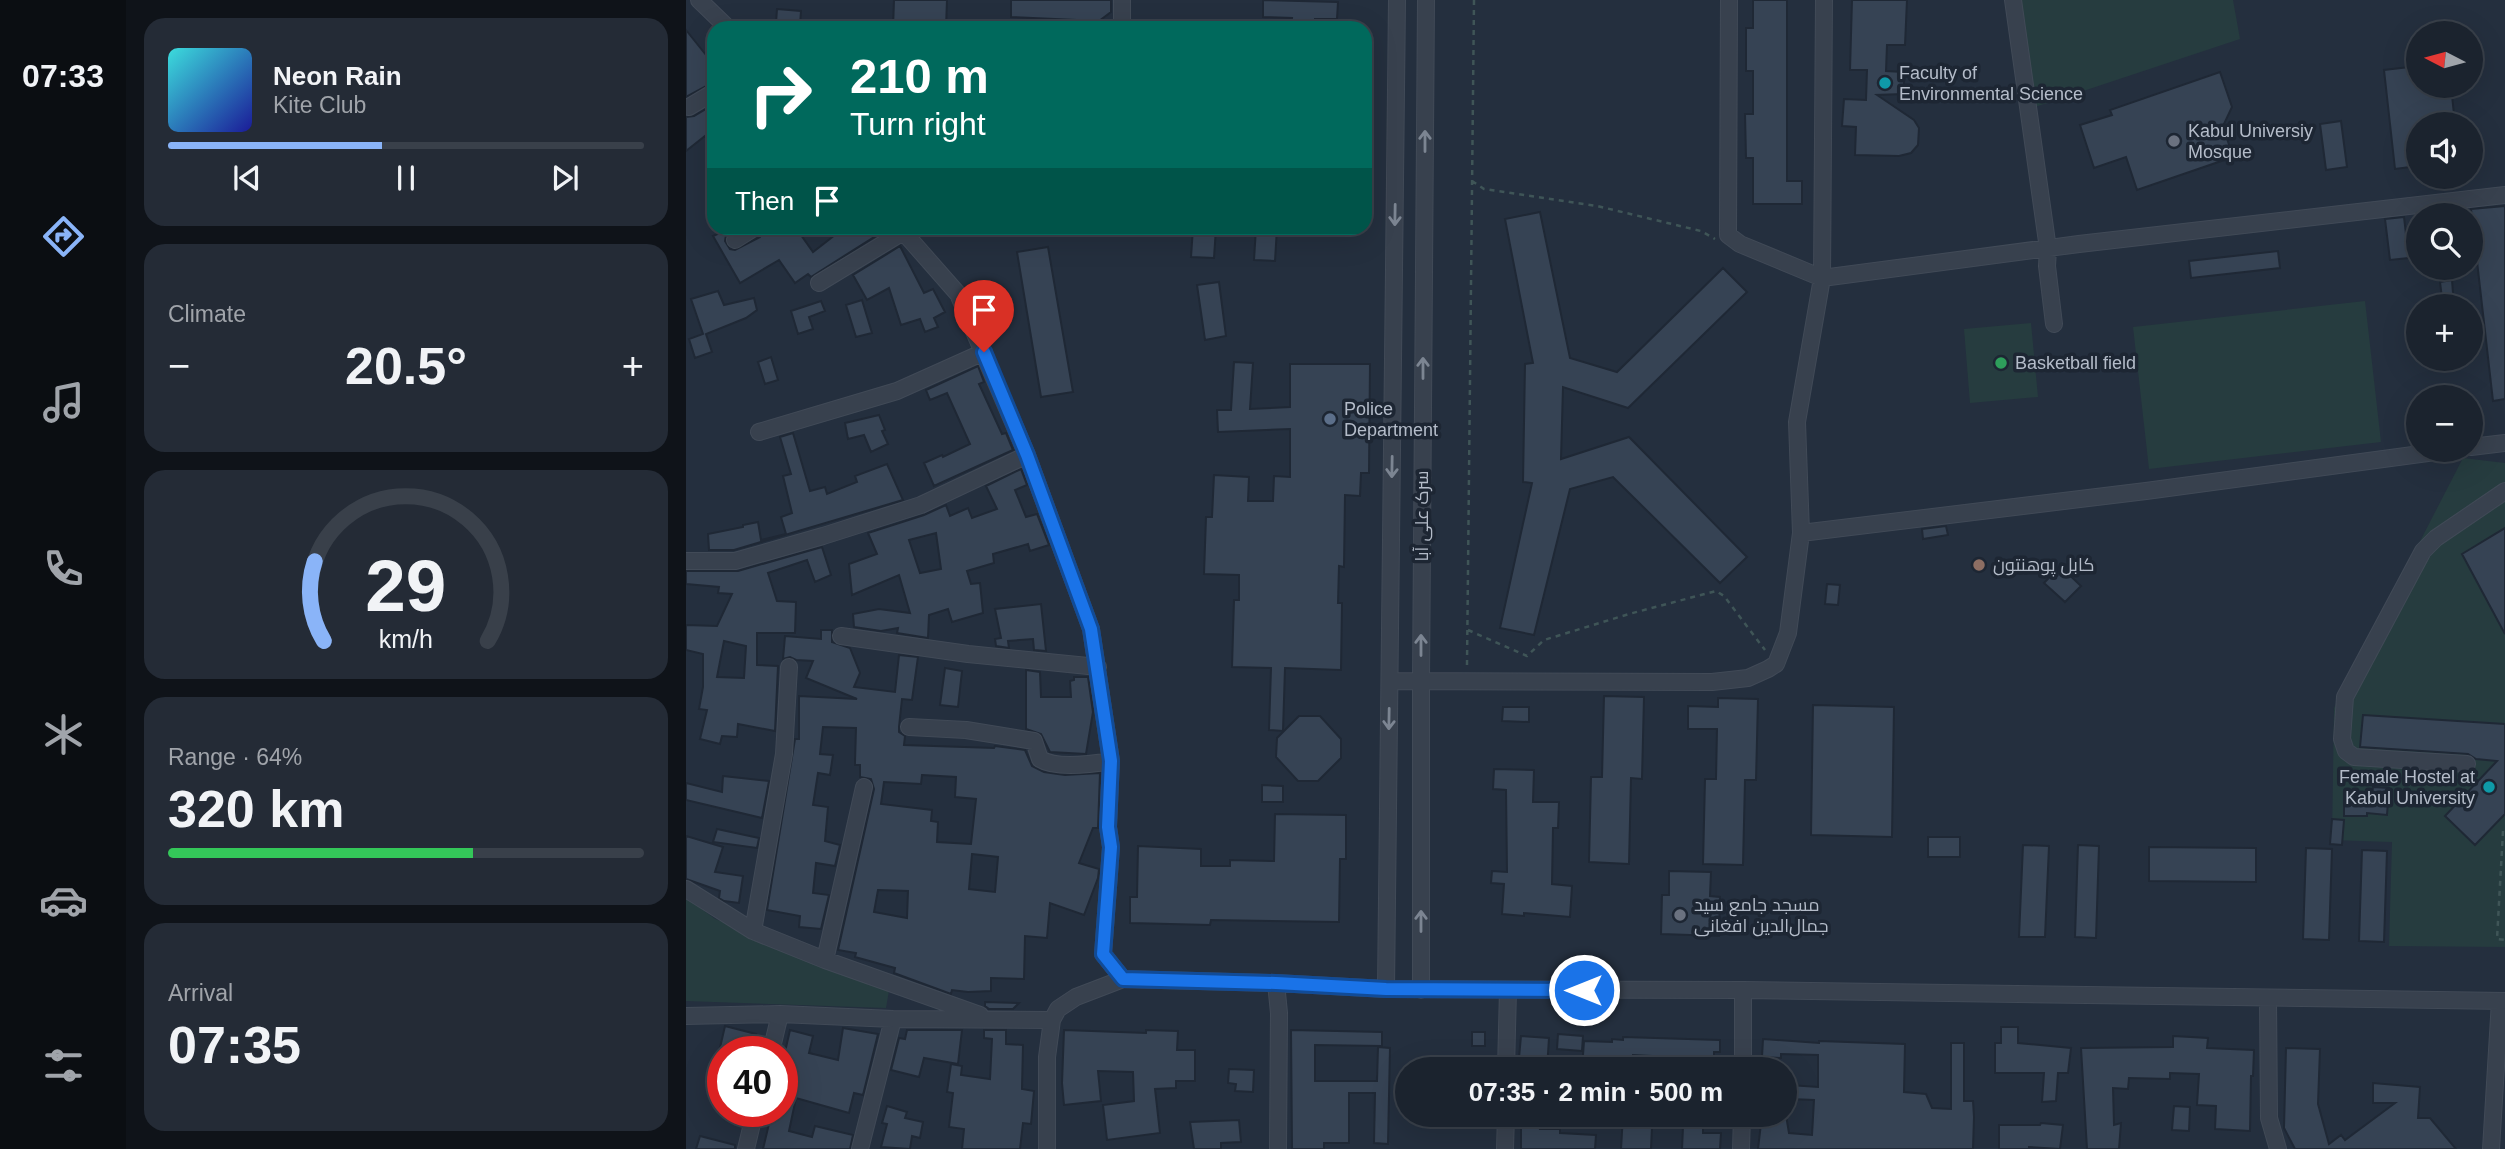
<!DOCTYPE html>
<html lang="en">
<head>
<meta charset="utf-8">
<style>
  body { margin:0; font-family:Arial,Cairo,sans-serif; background:#242b36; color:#f1f3f6; height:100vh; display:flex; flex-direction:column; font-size:26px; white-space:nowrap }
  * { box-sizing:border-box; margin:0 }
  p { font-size:23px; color:#a0a4aa }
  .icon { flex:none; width:38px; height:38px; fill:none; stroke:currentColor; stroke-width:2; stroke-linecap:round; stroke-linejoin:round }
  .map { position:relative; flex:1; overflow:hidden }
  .side { display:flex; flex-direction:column; gap:18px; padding:18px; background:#0f1319; width:560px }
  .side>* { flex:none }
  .hud { position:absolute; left:21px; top:21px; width:665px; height:214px; border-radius:21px; box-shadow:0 7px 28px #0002,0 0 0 2px #39404a; background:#00695c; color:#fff; overflow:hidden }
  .needle { width:46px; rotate:276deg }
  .controls { position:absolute; left:1720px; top:21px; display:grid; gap:14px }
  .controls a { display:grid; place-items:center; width:77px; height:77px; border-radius:50%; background:#1b232e; box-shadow:0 7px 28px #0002,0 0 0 2px #39404a; font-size:35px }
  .speed { position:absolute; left:21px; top:1036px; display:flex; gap:14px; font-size:35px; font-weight:700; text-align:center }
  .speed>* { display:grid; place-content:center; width:91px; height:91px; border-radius:50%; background:#1b232e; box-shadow:0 7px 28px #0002,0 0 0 2px #39404a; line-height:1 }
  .speed .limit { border:10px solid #d22; background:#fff; color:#111 }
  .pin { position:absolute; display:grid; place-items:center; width:60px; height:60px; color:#fff; margin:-72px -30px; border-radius:50% 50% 50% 0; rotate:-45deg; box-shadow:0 0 7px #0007 }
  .pin .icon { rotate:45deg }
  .me { position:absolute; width:77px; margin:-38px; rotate:270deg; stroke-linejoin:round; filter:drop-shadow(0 0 5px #0008) }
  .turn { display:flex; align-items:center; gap:24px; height:147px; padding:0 28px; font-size:32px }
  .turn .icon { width:91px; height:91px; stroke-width:2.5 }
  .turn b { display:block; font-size:49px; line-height:60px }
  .then { display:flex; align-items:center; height:66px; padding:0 28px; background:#0003; gap:14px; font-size:26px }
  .big { font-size:52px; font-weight:600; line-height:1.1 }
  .side .widget { flex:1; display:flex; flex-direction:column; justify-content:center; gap:10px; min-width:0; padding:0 24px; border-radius:21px; background:#242b36 }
  .side .dial { align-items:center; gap:0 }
  .dial svg { height:182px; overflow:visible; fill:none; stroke:#39404a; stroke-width:7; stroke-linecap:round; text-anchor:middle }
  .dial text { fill:#f1f3f6; stroke:none }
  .song { display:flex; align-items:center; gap:21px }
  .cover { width:84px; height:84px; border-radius:10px; background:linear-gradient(135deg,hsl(180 70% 55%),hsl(240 70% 35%)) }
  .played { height:7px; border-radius:4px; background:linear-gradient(90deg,#8ab4f8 45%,#39404a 45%) }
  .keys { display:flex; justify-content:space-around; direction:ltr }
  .heat { display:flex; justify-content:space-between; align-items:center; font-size:38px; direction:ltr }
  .charge { height:10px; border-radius:5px; background:linear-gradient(90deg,#34c759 64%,#39404a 0) }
  .trip { position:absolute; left:709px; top:1057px; width:402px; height:70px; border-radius:35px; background:#1b232e; box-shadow:0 7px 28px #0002,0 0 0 2px #39404a; font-weight:600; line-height:70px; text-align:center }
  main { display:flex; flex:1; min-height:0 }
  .dock { display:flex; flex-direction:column; width:126px; justify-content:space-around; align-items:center; background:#0b0e12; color:#a0a4aa }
  .dock .icon { width:49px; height:49px }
  .dock .active { color:#8ab4f8 }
  .dock b { font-size:32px; color:#f1f3f6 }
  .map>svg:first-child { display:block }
  .green { fill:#263c3f }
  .building { fill:#364354; stroke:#1f2835; stroke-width:2; fill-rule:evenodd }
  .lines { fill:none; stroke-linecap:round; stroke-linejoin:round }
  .minor-casing { stroke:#414a57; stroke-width:18 }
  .path { stroke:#3f5557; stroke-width:2.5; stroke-dasharray:5 5; stroke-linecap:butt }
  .minor { stroke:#38414e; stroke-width:16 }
  .oneway { stroke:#7c8592 }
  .route-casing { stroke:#114b97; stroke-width:18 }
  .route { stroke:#1a73e8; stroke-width:12 }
  .culture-dot { fill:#0f9aa8; stroke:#1d2633; stroke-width:2.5 }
  .worship-dot { fill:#6b7280; stroke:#1d2633; stroke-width:2.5 }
  .leisure-dot { fill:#2e9e5b; stroke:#1d2633; stroke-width:2.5 }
  .service-dot { fill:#5c6f8a; stroke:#1d2633; stroke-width:2.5 }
  .education-dot { fill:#8d6e63; stroke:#1d2633; stroke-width:2.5 }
  .labels { text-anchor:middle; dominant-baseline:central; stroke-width:7; stroke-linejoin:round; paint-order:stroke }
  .poi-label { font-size:18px; fill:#b4bcc9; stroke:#1d2633; text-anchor:start }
  .street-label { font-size:18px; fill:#b4bcc9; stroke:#1d2633 }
</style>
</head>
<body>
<main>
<nav class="dock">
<b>07:33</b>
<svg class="icon active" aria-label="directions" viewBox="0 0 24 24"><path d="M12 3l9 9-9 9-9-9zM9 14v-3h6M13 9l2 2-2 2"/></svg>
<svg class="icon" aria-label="music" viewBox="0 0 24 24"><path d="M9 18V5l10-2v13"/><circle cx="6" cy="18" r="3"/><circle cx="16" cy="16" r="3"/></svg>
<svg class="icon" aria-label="phone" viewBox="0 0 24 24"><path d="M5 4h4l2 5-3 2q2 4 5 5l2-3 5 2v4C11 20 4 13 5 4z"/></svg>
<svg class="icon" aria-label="climate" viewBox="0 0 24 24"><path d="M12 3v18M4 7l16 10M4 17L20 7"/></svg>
<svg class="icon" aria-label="car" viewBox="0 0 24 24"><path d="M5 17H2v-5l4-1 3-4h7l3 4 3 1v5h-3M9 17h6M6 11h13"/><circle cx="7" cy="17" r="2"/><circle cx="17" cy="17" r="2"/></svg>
<svg class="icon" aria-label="filters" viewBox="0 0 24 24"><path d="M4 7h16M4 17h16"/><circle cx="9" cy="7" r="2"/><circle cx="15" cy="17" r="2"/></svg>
</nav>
<section class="side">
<div class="widget">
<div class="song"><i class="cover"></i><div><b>Neon Rain</b><p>Kite Club</p></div></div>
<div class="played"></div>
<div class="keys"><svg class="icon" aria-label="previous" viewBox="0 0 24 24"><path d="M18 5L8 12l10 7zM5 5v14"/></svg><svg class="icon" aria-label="pause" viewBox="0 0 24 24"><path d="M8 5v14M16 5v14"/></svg><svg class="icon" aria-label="next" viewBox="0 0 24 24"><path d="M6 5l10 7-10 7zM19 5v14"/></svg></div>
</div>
<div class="widget"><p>Climate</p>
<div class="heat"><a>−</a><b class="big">20.5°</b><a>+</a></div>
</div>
<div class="widget dial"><svg viewBox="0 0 100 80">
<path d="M14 69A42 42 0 1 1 86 69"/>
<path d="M14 69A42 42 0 0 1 10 34" stroke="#8ab4f8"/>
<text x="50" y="56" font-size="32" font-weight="700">29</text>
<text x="50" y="72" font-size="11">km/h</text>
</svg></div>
<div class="widget"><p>Range · 64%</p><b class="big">320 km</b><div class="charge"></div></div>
<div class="widget"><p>Arrival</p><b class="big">07:35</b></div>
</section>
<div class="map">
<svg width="1819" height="1149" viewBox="0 0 1819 1149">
  <rect width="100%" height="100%" fill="#242f3e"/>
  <path class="green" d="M1333 0H1547L1554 39 1343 109Z
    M1679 301 1695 442 1463 469 1447 327Z
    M1345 323 1352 397 1284 403 1278 329Z
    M1777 458 1819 463V947L1703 946 1706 842 1646 840 1648 708Z
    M0 897 29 919 161 966 204 985 200 1008 0 1001Z"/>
  <path class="building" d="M208 0H261L260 28H207Z
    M325 0H425V12L413 21 325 17Z
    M577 0 652 2 651 19H629V28H605L606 18 577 17Z
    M1067 0H1101V181H1116V204H1067V158H1060L1059 114H1067V71H1060V28H1067Z
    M1166 0H1221L1219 45H1201L1200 71 1218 72V94L1191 95 1228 120 1233 128 1232 145 1225 153 1213 156 1169 155 1170 127 1156 126 1158 99 1180 100 1181 70H1164Z
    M91 9 115 11 114 25 90 23Z
    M0 30 28 65V82L0 97Z
    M1732 66V86H1765L1769 124H1732V166L1709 169 1698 70Z
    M1534 72 1546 107 1537 126 1547 157 1451 190 1440 157 1408 168 1394 125 1426 115 1424 110Z
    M25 106 28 110V150L19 136 0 151V117L8 116Z
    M1655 121 1661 167 1640 170 1634 124Z
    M1819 206V399L1807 401 1785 209Z
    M854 212 884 358 931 372 1037 268 1061 292 942 408 877 387 875 459 943 437 1061 557 1034 583 927 477 884 489 848 635 814 628 846 483 837 482 839 364 847 363 819 219Z
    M1718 217 1721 243 1732 242V257L1704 260 1699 219Z
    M45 228H49L40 235 39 241 44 249 49 250 74 237 78 228H110L127 252 158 228H192L196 232 125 277 122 274 109 283 93 260 54 283 27 236Z
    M507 228H530L528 258 505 257Z
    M570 228H591L589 261 568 260Z
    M214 246 238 293 247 289 259 312 248 318 252 327 239 332 234 319 215 325 203 288 181 300 167 275Z
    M362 247 387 392 355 397 331 252Z
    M1592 251 1594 268 1505 278 1503 261Z
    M1766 280 1768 306H1757L1754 282Z
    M533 282 540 336 519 340 511 285Z
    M32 291 38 305 68 298 71 310 60 318 20 334 26 352 9 358 3 339 17 334 5 299Z
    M176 300 186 333 170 337 160 305Z
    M135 301 139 311 123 317 127 329 112 334 105 311Z
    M85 357 92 380 79 384 72 362Z
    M548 362 567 363 564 409 604 407V364H684L683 473H675L674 496 659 495 658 567 653 566 652 603H656L655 670 599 668 597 731 583 730 585 668 546 667 548 600H553V575L518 574 520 517H526L528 475 563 477 562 501H587L588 476 604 477V429L532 432 531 410H545Z
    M292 366 298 382 293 384 316 434 320 433 327 450 248 486 238 463 256 455 257 457 284 444 261 393 244 400 240 390Z
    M193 415 199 430 196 431 202 444 185 452 178 435 162 439 159 423Z
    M107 433 124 491 139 487 141 494 171 482 169 476 201 464 217 500 48 550H23L22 534 57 527V525L72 522 75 540 100 534 95 517 106 513 97 476 105 474 94 437Z
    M335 469 341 485 329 490 340 517 351 514 363 545 344 551 342 544 307 554 308 563 281 571 285 584 294 583 297 613 266 622 262 609 243 615 242 638 211 633 212 628 195 631 168 627 167 614 193 609 224 613 213 575 166 595 163 564 191 554 182 533 238 515 260 505 264 516 282 508 286 518 311 509 300 486ZM250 533 255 569 234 573 223 540Z
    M1260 526 1262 535 1237 539 1236 529Z
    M1819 528V634L1776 554Z
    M136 547 145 575 129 582 121 560 82 573 91 601 110 602 109 633H71V665L92 666 89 731 52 724 51 737 36 736 34 744 14 739 21 710 13 709 17 687V654L0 650V625L31 626 46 594 32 593 33 587 0 584V571H52ZM38 641 60 646 58 678 31 677Z
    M1374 566 1395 586 1379 602 1358 583Z
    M1141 584 1154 585 1152 605 1139 604Z
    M355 604 360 651 348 650 347 639 322 641 323 648 310 646 309 639 315 638 309 609Z
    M135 630H146V642L164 648 174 673 168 687 209 692 213 655 232 657 226 700 216 699 213 727V732L219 736 218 745 308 748 309 746 339 750 346 766 358 772 379 775 414 773 412 828H407L393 863 413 869 412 878 398 915 364 903 361 938 339 936 338 979 305 978V991L282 992 266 990 265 994 208 973 209 968 169 957 170 953 152 950 188 789 185 779 174 777V765H169V762L170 728 137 727 134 754 147 755 144 775 132 773 127 805 142 807 139 841 154 845 149 866 130 863 127 893 143 895 135 929 113 927 114 916 81 910 109 739H113V696L171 699 120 678 127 661 110 660 104 657 97 659 99 636 135 639ZM236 775 270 777 269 797 290 799 285 844 251 842 252 822 245 821 246 810 195 804 198 782 235 784ZM286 854 312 857 309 892 283 889ZM192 890 222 891 221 918 188 912Z
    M259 668 276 671 272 707 254 705Z
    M340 670 354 672 355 697H385L384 681 388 680V677H402L407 712 400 754 364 752 355 734 340 729Z
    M918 696 958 697 956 779 945 778 943 864 903 862 905 777H916Z
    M1032 698 1072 699 1070 780H1059L1057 865 1017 864 1019 779H1030L1031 729H1002V706L1032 707Z
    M1127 705 1208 707 1206 837 1125 835Z
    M817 707H843V722L816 721Z
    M1677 715 1819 724V814L1789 845 1759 816 1811 761 1790 759 1782 754 1674 747Z
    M613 716H634L655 739V758L632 781H612L590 757 591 738Z
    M808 769 848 770 847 802H873L872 828H867L866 884 886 886 884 917 838 913V916L816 914 818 884 805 883 806 871 821 872 820 790 807 789Z
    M37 776 83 781 76 818 0 800V783L36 792Z
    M576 785 597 786V802H576Z
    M1687 787 1703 788 1701 815 1681 813V816H1658V796H1686Z
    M589 814 660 815V859H654L653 922 525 920 524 925 444 923V897H451L452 846 515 849V866H544V860L588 861Z
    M1646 819 1658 820 1656 845 1644 844Z
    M31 829 73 838 71 848 27 842Z
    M0 836 37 847 29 872 57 876 53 903 38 901 33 898 34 891 0 879Z
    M1242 837H1274V857H1242Z
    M1337 845 1363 846 1359 937H1333Z
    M1392 845 1413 846 1410 938 1389 937Z
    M1463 847 1570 848V882L1463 881Z
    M1620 848 1646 849 1643 940 1617 939Z
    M1676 850 1701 851 1698 942 1673 941Z
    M983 871 1025 872 1024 896 1034 897 1033 936 975 934 976 895H983Z
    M299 1002 333 1003 327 1009H303L299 1006Z
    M39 1026 70 1034 66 1052H33Z
    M1315 1027H1332V1043L1385 1048 1382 1073H1372L1370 1101 1356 1102 1358 1073H1309V1043H1315Z
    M157 1028 192 1034 177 1095 168 1093 163 1113 110 1098 103 1131 126 1137 129 1126 167 1135 164 1149H77L86 1111H96V1065L104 1030 127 1036 123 1053 152 1060Z
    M221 1030H276L272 1064 238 1058 233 1077 205 1070 213 1038 219 1039Z
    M298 1030H320V1044L337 1045 336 1089 348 1091 345 1124 337 1123 334 1149H276L278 1129 263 1127 267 1093 261 1092 265 1064 276 1066 275 1075 304 1079 306 1039 298 1038Z
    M378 1030 460 1033V1030L492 1031 491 1050H509V1081H490V1088L469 1089 474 1133 421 1140 417 1105 448 1101 447 1072 412 1071 415 1101 378 1105 376 1083Z
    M605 1030 696 1032V1046L629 1045V1081H691L692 1047 704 1048 702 1144 688 1143 689 1093H663V1143H638V1149H606Z
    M786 1032H799V1046H786Z
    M872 1034 897 1036 896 1051 871 1049Z
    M835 1036 863 1038 861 1069H832Z
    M1487 1036 1522 1038 1521 1048 1568 1050 1567 1076H1565L1564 1131 1529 1129 1530 1106 1511 1105 1513 1074 1484 1073V1079L1443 1078 1442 1089 1427 1088 1428 1125 1435 1123 1433 1149H1401L1395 1048 1487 1047Z
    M937 1037 1034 1040V1052H1028V1069H985V1057L947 1055 946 1069H896L898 1041 926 1042V1039L937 1040Z
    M1077 1039 1133 1043V1041L1219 1044 1218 1092 1240 1094 1246 1108 1265 1109V1043H1278V1101H1287L1288 1117 1287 1149H1072L1076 1115H1100L1103 1133 1126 1135 1128 1100 1103 1099V1085L1132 1087V1055L1095 1054V1058L1076 1057Z
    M1600 1048 1634 1049 1632 1104 1643 1144 1655 1135 1659 1140 1709 1103H1687V1083L1734 1087 1732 1118H1744L1770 1149H1609L1598 1128Z
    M31 1053 37 1054V1096L23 1093Z
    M543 1069 568 1070 567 1092 549 1091 550 1084 542 1083Z
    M201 1106 221 1112 219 1118 237 1122 234 1138 226 1136 224 1149 195 1147 201 1124 196 1123Z
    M1488 1106 1504 1107 1503 1131 1486 1130Z
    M831 1115H855L854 1129H874V1133L910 1135 909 1149H835V1127H831Z
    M937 1115H949V1127H966L965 1149H935Z
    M990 1115H1017V1133H1035L1034 1149H996L997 1127 989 1126Z
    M553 1120 555 1142 535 1143V1149H508L504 1122Z
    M1355 1123 1377 1125 1374 1149 1343 1147V1149H1313V1125H1354Z
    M14 1136 49 1145V1149H10Z"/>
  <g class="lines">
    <g class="minor-casing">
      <path id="minor" d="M13 0 42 28
        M1043 0 1042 235 1054 244 1136 278 1393 244 1819 195
        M1327 0 1362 249 1361 266 1368 324
        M436 28V0
        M3 107 28 92
        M214 228 272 294 341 455 405 629 425 761 422 827 425 847 417 954 437 979
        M49 240 68 228
        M133 283 217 232
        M73 432 211 391 298 352
        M1785 447 1819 443
        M1115 533 1460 491 1764 450
        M0 561H49L137 536 235 505 341 455
        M155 636 282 654 412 667
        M704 681 1026 682 1062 678 1082 669 1090 664 1102 633 1115 533 1111 422 1136 278 1138 0
        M223 727 280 730 348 741 354 759C370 769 407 764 425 761
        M1781 764 1668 757 1660 751 1656 739 1659 697 1737 551 1750 538 1819 491
        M0 889 67 931 139 960 294 1015
        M67 931 98 754 103 667
        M139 960 178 787
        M590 983 593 1013 592 1149
        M700 989 711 0
        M735 990V681L740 0
        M1057 990V1069
        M1582 999 1583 1118 1592 1149
        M0 1016 94 1014 207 1019 366 1020
        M85 1052 94 1014
        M820 1069 822 990
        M60 1149 69 1111
        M174 1149 207 1019
        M361 1149V1057L366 1020 372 1009 390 997 437 979 590 983 700 989 1057 990 1819 1001
        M819 1149 820 1115
        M1055 1149 1056 1115
        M1805 1149 1814 1001"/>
    </g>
    <path class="path" d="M786 181 798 189 911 206 1015 231 1029 239
      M782 630 841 656 858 640 943 614 1030 591 1038 596 1079 650
      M781 665 788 0
      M1817 831 1811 939 1819 940"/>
    <use href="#minor" class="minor"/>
  </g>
  <defs><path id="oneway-shaft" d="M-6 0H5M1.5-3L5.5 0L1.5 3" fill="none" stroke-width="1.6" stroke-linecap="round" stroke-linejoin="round" transform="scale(1.75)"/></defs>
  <g class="oneway">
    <use href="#oneway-shaft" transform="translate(739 141) rotate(-90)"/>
    <use href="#oneway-shaft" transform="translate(709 215) rotate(91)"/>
    <use href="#oneway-shaft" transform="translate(737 368) rotate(-90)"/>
    <use href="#oneway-shaft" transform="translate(706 467) rotate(91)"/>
    <use href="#oneway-shaft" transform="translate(735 645) rotate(-90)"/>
    <use href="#oneway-shaft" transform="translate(703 719) rotate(91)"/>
    <use href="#oneway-shaft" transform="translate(735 921) rotate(-90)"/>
  </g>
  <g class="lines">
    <g class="route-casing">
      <path id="route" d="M298 352 341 455 405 629 425 761 422 827 425 847 417 954 437 979 590 983 700 989 898 990"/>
    </g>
    <use href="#route" class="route"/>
  </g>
  <g class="culture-dot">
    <circle cx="1199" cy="83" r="7"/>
    <circle cx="1803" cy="787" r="7"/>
  </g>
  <g class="worship-dot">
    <circle cx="1488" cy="141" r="7"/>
    <circle cx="994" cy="915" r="7"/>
  </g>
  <circle class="leisure-dot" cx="1315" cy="363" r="7"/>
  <circle class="service-dot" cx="644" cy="419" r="7"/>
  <circle class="education-dot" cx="1293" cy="565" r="7"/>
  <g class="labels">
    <g class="poi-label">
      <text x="1213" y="73">Faculty of<tspan x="1213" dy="21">Environmental Science</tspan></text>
      <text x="1502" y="131">Kabul Universiy<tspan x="1502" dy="21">Mosque</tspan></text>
      <text x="1329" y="363">Basketball field</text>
      <text x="658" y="409">Police<tspan x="658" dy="21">Department</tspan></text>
      <text x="1307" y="565">کابل پوهنتون</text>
      <text x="1789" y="777" text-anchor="end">Female Hostel at<tspan x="1789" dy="21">Kabul University</tspan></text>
      <text x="1008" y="905">مسجد جامع سید<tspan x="1008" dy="21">جمال‌الدین افغانی</tspan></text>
    </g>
    <g class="street-label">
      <text transform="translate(736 516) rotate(-90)">سرک علی آبا</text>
    </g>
  </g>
</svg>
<div class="controls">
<a><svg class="needle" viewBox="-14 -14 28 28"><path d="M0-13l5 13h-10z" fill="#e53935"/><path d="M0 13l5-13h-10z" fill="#a0a4aa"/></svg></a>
<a><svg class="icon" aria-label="sound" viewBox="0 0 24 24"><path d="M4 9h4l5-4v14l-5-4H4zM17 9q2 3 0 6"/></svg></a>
<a><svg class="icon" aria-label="search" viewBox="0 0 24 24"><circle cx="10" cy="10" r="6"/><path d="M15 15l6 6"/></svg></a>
<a>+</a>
<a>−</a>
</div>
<div class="speed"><div class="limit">40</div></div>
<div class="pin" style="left:298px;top:352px;background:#d93025"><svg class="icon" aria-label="arrive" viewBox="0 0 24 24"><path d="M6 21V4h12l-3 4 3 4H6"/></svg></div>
<svg class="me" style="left:898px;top:990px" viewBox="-20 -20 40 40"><circle r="17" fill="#1a73e8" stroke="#fff" stroke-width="3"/><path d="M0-11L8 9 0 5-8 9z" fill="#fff"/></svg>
<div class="trip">07:35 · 2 min · 500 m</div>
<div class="hud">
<div class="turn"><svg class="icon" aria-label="right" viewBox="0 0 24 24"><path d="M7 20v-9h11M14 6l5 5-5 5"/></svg><div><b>210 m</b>Turn right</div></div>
<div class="then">Then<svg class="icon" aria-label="arrive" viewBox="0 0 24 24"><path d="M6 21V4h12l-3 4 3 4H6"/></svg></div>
</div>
</div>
</main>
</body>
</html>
